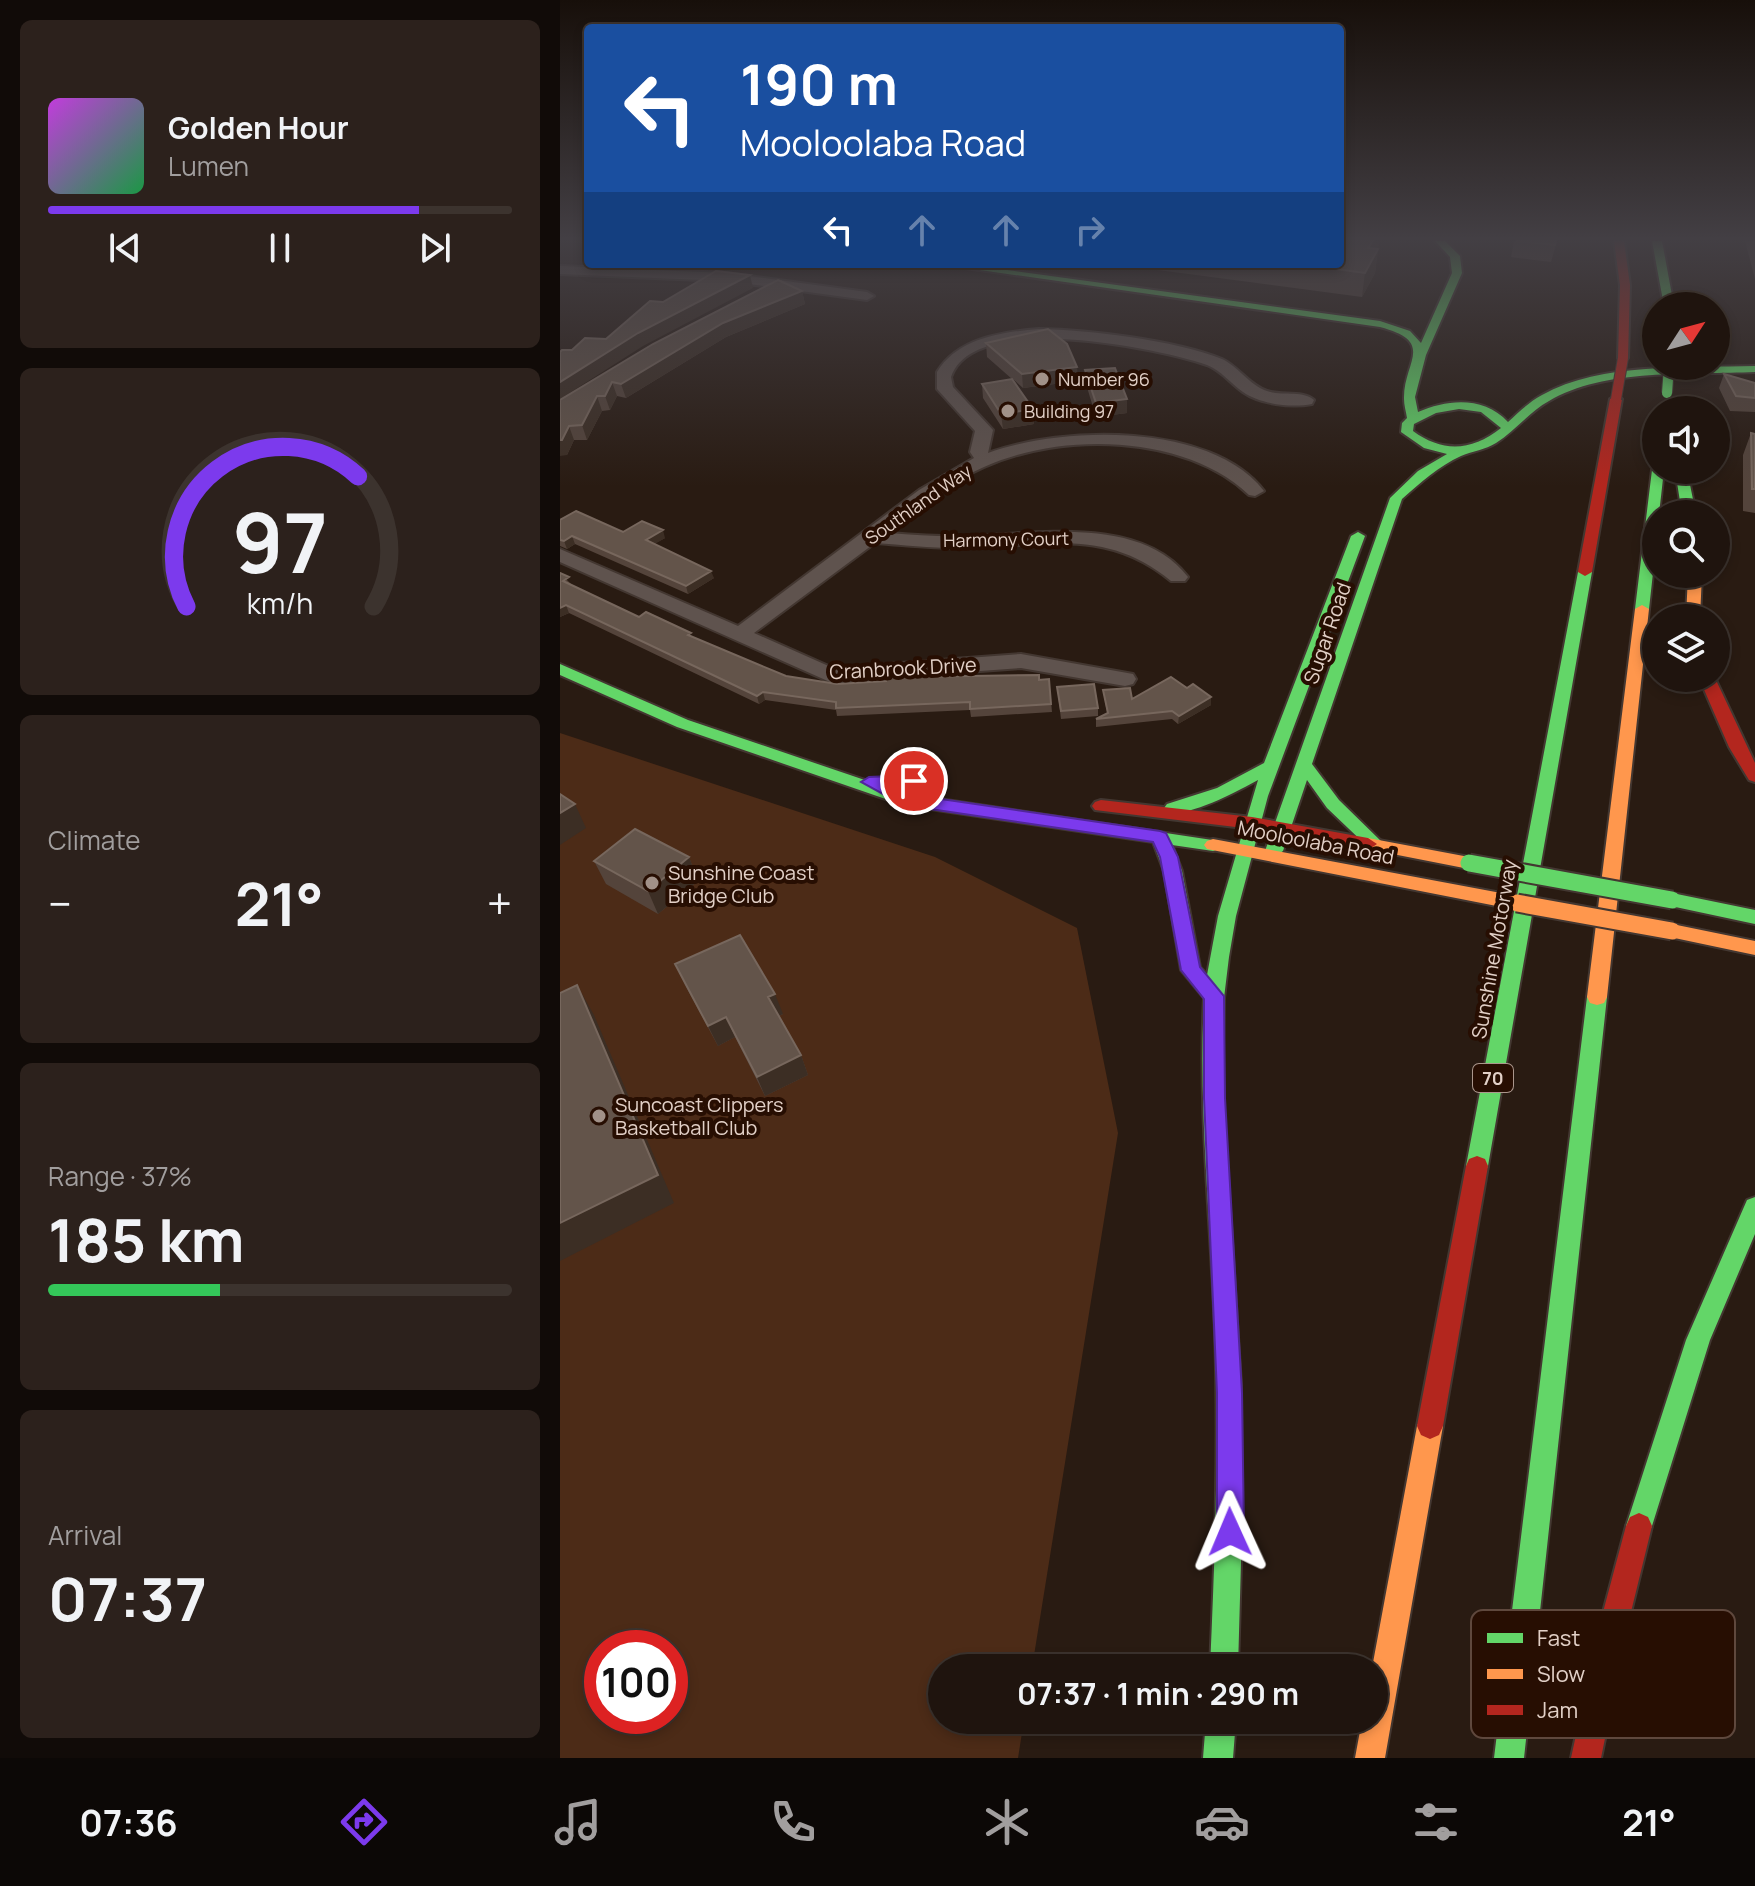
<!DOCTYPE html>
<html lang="en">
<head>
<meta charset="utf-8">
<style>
  body { margin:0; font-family:Manrope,sans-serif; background:#2c211c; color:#f1f3f6; height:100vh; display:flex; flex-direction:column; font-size:30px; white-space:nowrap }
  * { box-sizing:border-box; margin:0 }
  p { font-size:26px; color:#a19e9e }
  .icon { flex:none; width:44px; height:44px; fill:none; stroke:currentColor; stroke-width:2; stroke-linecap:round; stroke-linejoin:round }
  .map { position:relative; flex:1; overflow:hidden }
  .sheet { display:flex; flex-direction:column; gap:20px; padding:20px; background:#110b08; width:560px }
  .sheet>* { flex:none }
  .banner { position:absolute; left:24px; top:24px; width:760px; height:244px; border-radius:8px; box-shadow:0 4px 12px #0003,0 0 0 2px #3c332e; background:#1a4fa0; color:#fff; overflow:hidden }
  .needle { width:52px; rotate:54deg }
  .tools { position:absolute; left:1082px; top:292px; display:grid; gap:16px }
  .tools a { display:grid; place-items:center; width:88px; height:88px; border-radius:50%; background:#1f140e; box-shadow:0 4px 12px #0003,0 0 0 2px #3c332e; font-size:40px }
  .speed { position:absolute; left:24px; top:1630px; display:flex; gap:16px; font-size:40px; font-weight:700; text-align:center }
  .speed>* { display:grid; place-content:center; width:104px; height:104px; border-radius:50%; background:#1f140e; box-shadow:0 4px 12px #0003,0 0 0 2px #3c332e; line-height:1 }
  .speed .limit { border:12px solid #d22; background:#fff; color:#111 }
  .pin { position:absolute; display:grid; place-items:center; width:68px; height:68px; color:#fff; margin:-34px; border:4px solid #fff; border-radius:50%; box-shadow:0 2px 8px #0007 }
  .me { position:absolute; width:88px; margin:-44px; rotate:359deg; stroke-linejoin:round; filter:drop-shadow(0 0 6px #0008) }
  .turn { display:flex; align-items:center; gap:28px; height:168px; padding:0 24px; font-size:36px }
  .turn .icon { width:104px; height:104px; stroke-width:2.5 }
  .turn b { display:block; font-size:56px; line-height:68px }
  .lanes { display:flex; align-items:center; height:76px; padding:0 24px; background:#0003; justify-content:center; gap:40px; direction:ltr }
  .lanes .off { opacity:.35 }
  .big { font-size:60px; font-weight:700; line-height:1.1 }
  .sheet .tile { flex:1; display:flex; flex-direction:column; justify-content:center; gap:12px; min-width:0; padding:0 28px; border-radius:12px; background:#2c211c }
  .sheet .dial { align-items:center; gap:0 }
  .dial svg { height:208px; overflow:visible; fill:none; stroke:#3c332e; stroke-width:7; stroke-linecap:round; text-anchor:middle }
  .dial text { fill:#f1f3f6; stroke:none }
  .song { display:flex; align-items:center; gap:24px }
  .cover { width:96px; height:96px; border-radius:12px; background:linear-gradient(135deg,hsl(290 70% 55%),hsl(140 70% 35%)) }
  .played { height:8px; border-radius:4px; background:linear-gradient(90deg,#7c3aed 80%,#3c332e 80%) }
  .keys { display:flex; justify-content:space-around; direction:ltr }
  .heat { display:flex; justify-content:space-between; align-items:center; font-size:44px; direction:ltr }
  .charge { height:12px; border-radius:6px; background:linear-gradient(90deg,#34c759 37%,#3c332e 0) }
  .trip { position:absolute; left:368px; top:1654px; width:460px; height:80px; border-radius:40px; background:#1f140e; box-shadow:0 4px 12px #0003,0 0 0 2px #3c332e; font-weight:700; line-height:80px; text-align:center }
  .tab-bar { display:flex; height:128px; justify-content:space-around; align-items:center; background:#0c0806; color:#a19e9e }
  .tab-bar .icon { width:56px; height:56px }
  .tab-bar .on { color:#7c3aed }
  .tab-bar b { font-size:36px; color:#f1f3f6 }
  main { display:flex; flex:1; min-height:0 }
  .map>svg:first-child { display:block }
  .green { fill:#4c2b17; fill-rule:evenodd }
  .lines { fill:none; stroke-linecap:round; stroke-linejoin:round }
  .street-casing { stroke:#433731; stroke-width:4 }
  .fast-casing { stroke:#433731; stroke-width:4 }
  .slow-casing { stroke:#433731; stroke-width:4 }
  .jam-casing { stroke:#433731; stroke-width:4 }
  .street { fill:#5f534e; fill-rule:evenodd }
  .fast { fill:#63d668; fill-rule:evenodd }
  .slow { fill:#ff974d; fill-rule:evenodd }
  .jam { fill:#b3261e; fill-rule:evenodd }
  .fast-bridge-far1-casing { stroke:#433731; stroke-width:12; stroke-linecap:butt }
  .fast-bridge-casing { stroke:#433731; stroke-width:21; stroke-linecap:butt }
  .slow-bridge-casing { stroke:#433731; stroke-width:21; stroke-linecap:butt }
  .jam-bridge-casing { stroke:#433731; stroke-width:12; stroke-linecap:butt }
  .fast-bridge-far1 { stroke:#63d668; stroke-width:10 }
  .fast-bridge { stroke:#63d668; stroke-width:17 }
  .slow-bridge { stroke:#ff974d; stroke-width:17 }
  .jam-bridge { stroke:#b3261e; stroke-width:10 }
  .wall { fill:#54443b }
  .shaded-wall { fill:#3c2e24 }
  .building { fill:#63544a; stroke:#77675d; stroke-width:2 }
  .route { fill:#7c3aed; stroke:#51269a; stroke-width:2 }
  .poi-dot { fill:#a19188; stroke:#270e02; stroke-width:3 }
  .labels { text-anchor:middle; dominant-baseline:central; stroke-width:8; stroke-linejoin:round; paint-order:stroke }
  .far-poi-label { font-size:18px; fill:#e2d0c7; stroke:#270e02; text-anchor:start }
  .far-street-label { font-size:18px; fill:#e2d0c7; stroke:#270e02 }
  .shield { fill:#270e02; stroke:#aa968c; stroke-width:2 }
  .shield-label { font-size:18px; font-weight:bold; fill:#e2d0c7 }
  .street-label { font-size:20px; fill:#e2d0c7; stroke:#270e02 }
  .poi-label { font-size:20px; fill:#e2d0c7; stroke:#270e02; text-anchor:start }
  .key { fill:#270e02; stroke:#5f483d; stroke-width:2 }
  .key-label { font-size:22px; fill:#e2d0c7 }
</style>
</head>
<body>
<main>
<section class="sheet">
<div class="tile">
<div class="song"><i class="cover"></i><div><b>Golden Hour</b><p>Lumen</p></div></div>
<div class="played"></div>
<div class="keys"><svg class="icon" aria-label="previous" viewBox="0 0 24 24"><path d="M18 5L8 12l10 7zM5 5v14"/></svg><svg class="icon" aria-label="pause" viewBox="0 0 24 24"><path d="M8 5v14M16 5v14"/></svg><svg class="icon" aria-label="next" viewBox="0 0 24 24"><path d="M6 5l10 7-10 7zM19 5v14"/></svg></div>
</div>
<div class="tile dial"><svg viewBox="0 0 100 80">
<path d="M14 69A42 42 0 1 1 86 69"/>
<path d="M14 69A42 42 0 0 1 80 19" stroke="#7c3aed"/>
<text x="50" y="56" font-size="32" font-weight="700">97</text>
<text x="50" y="72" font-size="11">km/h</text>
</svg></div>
<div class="tile"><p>Climate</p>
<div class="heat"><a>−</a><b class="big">21°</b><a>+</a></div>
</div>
<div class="tile"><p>Range · 37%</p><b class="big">185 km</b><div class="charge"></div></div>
<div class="tile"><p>Arrival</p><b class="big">07:37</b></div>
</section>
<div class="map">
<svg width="1195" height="1758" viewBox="0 0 1195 1758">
  <rect width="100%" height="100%" fill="#291b12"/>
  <path class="green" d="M0 733 375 857 517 928 558 1133 472 1668H382V1720H464L458 1758H0ZM42 1648H110V1716H42Z"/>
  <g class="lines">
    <g class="street-casing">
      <path id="street" d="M0 266 166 273 307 292 314 296 307 300 166 281 0 274Z
        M479 329C530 330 614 340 662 359 679 367 689 385 707 391 721 396 744 390 754 400L752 404C731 408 700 404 683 392 670 383 662 371 647 365 598 348 413 310 391 377L393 387 433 430 428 453C502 426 651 422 704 491L695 496 689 495C625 434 501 432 424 467 388 483 359 508 329 533 355 535 382 537 408 536 475 534 581 515 628 577L625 581H611C547 527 483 546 407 548 376 549 346 545 315 543L194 633 273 668 461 654 573 674 576 679 573 684 565 686 461 668 270 682 0 562V549L178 626 359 490 414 458 410 452 415 431 377 389V372C398 338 442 332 479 329Z"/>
    </g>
    <g class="fast-casing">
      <path id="fast" d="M875 241H885L900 256 902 273 866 355 855 397 858 412C888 399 924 396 948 422 959 412 969 402 982 395 1041 362 1129 368 1195 366V372C1132 375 1044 368 989 401 969 412 955 431 936 443 925 450 913 451 901 456 879 466 860 483 842 499L752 764 779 800 825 845 822 849H810L767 808 747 780 723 851 714 857 705 851 830 498 858 471 887 454 864 448 841 432 842 423 847 418C846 412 844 405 844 399 843 362 877 342 820 327L378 264H404L820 321 850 331 861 343 892 273 890 257ZM899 409 921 412 941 428C912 451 883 453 853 431L854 424 876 413Z
        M1092 241H1102L1114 306H1104Z
        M1096 467V470H1104L1099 514H1096V546L1089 609 1082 613 1075 609 1092 470Z
        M1115 470H1127L1136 514H1122Z
        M798 532 805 536 708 796 676 916 669 957 664 998 662 1082 681 1385 682 1527 678 1668H650C655 1556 659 1445 655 1333 651 1221 638 1110 644 998L621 970 604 871 593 842 343 805 117 727 0 675V664L128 720 346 794 659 841 662 845 659 849 653 851 612 845 622 871 640 967 647 975 658 916 698 780C678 791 628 818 607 812L604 808 607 804 657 788 704 763 791 536Z
        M1025 568 1032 572 928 1166 925 1173 917 1176 909 1173 906 1166 1018 572Z
        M1112 893 1195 910V924L1106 905 1103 900 1106 895Z
        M1037 989 1044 991 1047 997 964 1758H934L1027 997 1030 991Z
        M1195 1197V1234L1150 1340 1092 1526 1088 1535 1079 1539 1070 1535 1066 1526 1126 1340 1187 1200Z
        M646 1720H676L673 1758H643Z"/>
    </g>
    <g class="slow-casing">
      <path id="slow" d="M1128 574H1142L1140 618H1126Z
        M1082 605 1089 609 1047 997 1044 1003 1037 1005 1030 1003 1027 997 1075 609Z
        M808 838 909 857 918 863 909 869 802 848 799 844Z
        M653 839 957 896 963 898 966 903 963 908 957 910 647 849 644 845 647 841Z
        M1112 924 1195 941V955L1105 936 1103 931 1105 926Z
        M870 1413 879 1417 883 1426 825 1758H795L802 1720H814L812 1668 857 1426 861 1417Z"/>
    </g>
    <g class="jam-casing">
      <path id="jam" d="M1054 241H1064L1070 285 1068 358 1063 361 1058 358 1060 285Z
        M1056 396 1062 399 1032 572 1025 576 1018 572 1050 399Z
        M1139 678H1155L1195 763V782L1189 780 1169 747Z
        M541 800 692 817 808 838 817 844 808 850 692 829 535 810 532 806 535 802Z
        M917 1156 925 1159 928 1166 883 1426 879 1435 870 1439 861 1435 857 1426 906 1166 909 1159Z
        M1079 1513 1088 1517 1092 1526 1070 1616 1041 1758H1011L1042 1616 1066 1526 1070 1517Z"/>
    </g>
    <use href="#street" class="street"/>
    <use href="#fast" class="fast"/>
    <use href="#slow" class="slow"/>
    <use href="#jam" class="jam"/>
    <g class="fast-bridge-far1-casing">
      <path id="fast-bridge-far1" d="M1107 393 1109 366"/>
    </g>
    <g class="fast-bridge-casing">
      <path id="fast-bridge" d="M909 863 1112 900"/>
    </g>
    <g class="slow-bridge-casing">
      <path id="slow-bridge" d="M957 903 1112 931"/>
    </g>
    <g class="jam-bridge-casing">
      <path id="jam-bridge" d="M1056 399 1063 358"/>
    </g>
    <use href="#fast-bridge-far1" class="fast-bridge-far1"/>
    <use href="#fast-bridge" class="fast-bridge"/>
    <use href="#slow-bridge" class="slow-bridge"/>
    <use href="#jam-bridge" class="jam-bridge"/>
  </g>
  <path class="wall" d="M819 241 815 273 802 297 575 267V264H780Z
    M954 241H997L991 262 951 257Z
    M1185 241H1195V279Z
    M242 291 245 304 166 337 66 398 57 396 50 410 42 411 27 440H14L7 455 0 400Z
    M426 343 518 381 463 388 453 379 473 409 474 424 443 429 423 398 422 384 452 379 427 357Z
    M525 370 567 413 536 417 526 384Z
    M1164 374 1195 383V412L1170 411 1159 388Z
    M1191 433 1195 434V513L1183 511V455Z
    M0 520 105 538 94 544 154 578 128 594 15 544 7 549 0 546Z
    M0 573 12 585 79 617 133 637 226 676 277 684 326 681 349 674V677L489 679 492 712 411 717 410 710 277 716 276 710 205 700 199 704 9 613 0 617Z
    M497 687 538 708V716L501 719Z
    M543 690 572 699 651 705 618 724 612 719 536 727V719L547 713Z
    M129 857 138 881 98 914 46 884 34 861Z
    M115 964 223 1014 219 1016 241 1055 248 1075 205 1096 175 1037 158 1046 125 985Z"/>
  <path class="shaded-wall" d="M813 241H819L815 273 802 297 808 248Z
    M190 275 193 288 83 346 0 399V382L78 333Z
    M242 291 245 304 166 337 66 398 61 384 163 323Z
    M517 367 518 381 463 388 462 374Z
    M52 382 57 396 50 410 45 396Z
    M37 396 42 411 27 440 22 425Z
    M567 399V413L536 417V403Z
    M473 409 474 424 443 429 441 414Z
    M9 426 14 440 7 455 0 456V440Z
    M103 530 105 538 88 548 86 540Z
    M12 536 15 544 7 549 4 541Z
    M151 571 154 578 128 594 126 586Z
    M6 605 9 613 0 617V608Z
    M203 692 205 700 199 704 197 696Z
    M651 697V705L618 724 619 716Z
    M15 804 26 828 0 845V813Z
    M129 857 138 881 98 914 88 891Z
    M17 985 34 1015 114 1203 0 1261V1223Z
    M215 994 223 1014 216 1017 208 997Z
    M166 1017 175 1037 158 1046 148 1026Z
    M241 1055 248 1075 205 1096 197 1077Z"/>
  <path class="building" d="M780 241H813L808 248 818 249 805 273 738 264H780Z
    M956 241H996L995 245Z
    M156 271 190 275 78 333 0 382V352L2 350H12L25 338 46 339 90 301 103 302Z
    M218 280 242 291 163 323 61 384 52 382 45 396H37L22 425 9 426 2 440H0V400L93 344Z
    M488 329 507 344 517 367 462 374 426 343Z
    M555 368 567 399 536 403 525 370Z
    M1164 374 1195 383V398L1176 396Z
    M452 379 473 409 441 414 422 384Z
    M1191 433 1195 434V489H1192Z
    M16 511 63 532 82 521 103 530 86 540 151 571 126 586 12 536 4 541 0 540V520Z
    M0 573 9 577 3 581 79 617 86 612 131 633 128 635 226 676 277 684 326 681V675L349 674 348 677 479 675V680L489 679 491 704 410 709V702L276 708V702L203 692 197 696 6 605 0 608Z
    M611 677 627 688 633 684 651 697 619 716 612 711 536 719 548 713 543 690 570 688 572 699Z
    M534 684 538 708 501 711 497 687Z
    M0 794 15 804 0 813Z
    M75 829 129 857 88 891 34 861Z
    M180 935 215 994 208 997 241 1055 197 1077 166 1017 148 1026 115 964Z
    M17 985 98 1175 0 1223V993Z"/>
  <linearGradient id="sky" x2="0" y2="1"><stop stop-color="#170f0a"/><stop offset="0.49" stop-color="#433f44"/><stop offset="1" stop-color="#433f44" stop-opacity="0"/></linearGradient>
  <rect width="1195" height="487" fill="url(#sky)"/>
  <path class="route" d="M354 775 360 777 362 781 360 785 333 787 347 794 600 831 606 833 618 857 640 967 664 996 665 1098 682 1393 684 1532 680 1542 670 1546 661 1542 657 1532V1393L644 1098V999L621 970 600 857 593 842 343 805 301 782 309 777Z"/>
  <g class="poi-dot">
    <circle cx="482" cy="379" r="8"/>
    <circle cx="448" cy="411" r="8"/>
    <circle cx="92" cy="883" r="8"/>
    <circle cx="39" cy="1116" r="8"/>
  </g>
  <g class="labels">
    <g class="far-poi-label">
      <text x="498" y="379">Number 96</text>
      <text x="464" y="411">Building 97</text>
    </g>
    <g class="far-street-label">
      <text transform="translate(358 504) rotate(-35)">Southland Way</text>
      <text transform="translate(446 539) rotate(-1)">Harmony Court</text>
    </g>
    <rect class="shield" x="913" y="1064" width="40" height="28" rx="6"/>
    <g class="shield-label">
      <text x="933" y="1078">70</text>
    </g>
    <g class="street-label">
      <text transform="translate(767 633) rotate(-71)">Sugar Road</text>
      <text transform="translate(343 668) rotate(-3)">Cranbrook Drive</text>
      <text transform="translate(756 842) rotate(11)">Mooloolaba Road</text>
      <text transform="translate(934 949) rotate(-80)">Sunshine Motorway</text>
    </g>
    <g class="poi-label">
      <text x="108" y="872">Sunshine Coast<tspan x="108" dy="23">Bridge Club</tspan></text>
      <text x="55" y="1104">Suncoast Clippers<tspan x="55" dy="23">Basketball Club</tspan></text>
    </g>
  </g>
  <rect x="911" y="1610" width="264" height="128" rx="12" class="key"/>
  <rect x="927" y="1633" width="36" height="10" fill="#63d668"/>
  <rect x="927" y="1669" width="36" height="10" fill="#ff974d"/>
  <rect x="927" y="1705" width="36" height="10" fill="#b3261e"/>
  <g class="key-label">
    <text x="977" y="1646">Fast</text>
    <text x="977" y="1682">Slow</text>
    <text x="977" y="1718">Jam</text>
  </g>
</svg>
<div class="tools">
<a><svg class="needle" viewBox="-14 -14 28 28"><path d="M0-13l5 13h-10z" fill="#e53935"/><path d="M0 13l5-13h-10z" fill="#a19e9e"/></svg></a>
<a><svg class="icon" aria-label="sound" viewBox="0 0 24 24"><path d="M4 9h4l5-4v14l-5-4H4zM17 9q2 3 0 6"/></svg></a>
<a><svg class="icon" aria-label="search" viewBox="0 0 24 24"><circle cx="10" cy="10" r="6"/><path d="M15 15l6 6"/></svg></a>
<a><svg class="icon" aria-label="layers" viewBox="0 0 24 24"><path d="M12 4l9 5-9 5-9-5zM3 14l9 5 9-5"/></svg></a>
</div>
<div class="speed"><div class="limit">100</div></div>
<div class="pin" style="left:354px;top:781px;background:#d93025"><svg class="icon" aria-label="arrive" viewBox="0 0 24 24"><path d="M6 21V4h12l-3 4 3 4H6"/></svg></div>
<svg class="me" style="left:670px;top:1532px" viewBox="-20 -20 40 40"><path d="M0-17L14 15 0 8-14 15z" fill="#7c3aed" stroke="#fff" stroke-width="4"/></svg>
<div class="trip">07:37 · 1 min · 290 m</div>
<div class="banner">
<div class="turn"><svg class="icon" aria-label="left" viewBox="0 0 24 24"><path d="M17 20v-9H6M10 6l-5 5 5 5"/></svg><div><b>190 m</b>Mooloolaba Road</div></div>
<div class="lanes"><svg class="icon" aria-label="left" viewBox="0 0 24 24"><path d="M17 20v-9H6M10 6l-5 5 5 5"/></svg><svg class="icon off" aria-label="ahead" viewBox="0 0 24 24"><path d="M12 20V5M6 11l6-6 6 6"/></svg><svg class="icon off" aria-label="ahead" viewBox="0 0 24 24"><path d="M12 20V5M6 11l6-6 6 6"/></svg><svg class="icon off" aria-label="right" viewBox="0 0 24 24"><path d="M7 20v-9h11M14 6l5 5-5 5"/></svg></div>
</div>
</div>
</main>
<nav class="tab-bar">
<b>07:36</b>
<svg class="icon on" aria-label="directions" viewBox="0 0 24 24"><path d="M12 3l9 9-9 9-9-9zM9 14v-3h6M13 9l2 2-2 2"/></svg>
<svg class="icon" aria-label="music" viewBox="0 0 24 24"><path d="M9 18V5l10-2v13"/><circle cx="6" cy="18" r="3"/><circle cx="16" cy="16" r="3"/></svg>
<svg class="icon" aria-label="phone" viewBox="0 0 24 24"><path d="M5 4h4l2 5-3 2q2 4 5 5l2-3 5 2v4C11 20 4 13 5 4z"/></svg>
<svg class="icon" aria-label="climate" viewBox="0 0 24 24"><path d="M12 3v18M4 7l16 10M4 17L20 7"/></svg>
<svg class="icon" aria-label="car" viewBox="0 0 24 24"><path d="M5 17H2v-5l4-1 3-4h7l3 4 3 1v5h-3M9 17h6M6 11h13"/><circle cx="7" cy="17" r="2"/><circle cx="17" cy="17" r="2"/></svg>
<svg class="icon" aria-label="filters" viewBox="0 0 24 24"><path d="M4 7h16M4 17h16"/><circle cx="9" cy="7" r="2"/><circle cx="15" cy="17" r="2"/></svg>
<b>21°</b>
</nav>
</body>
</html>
